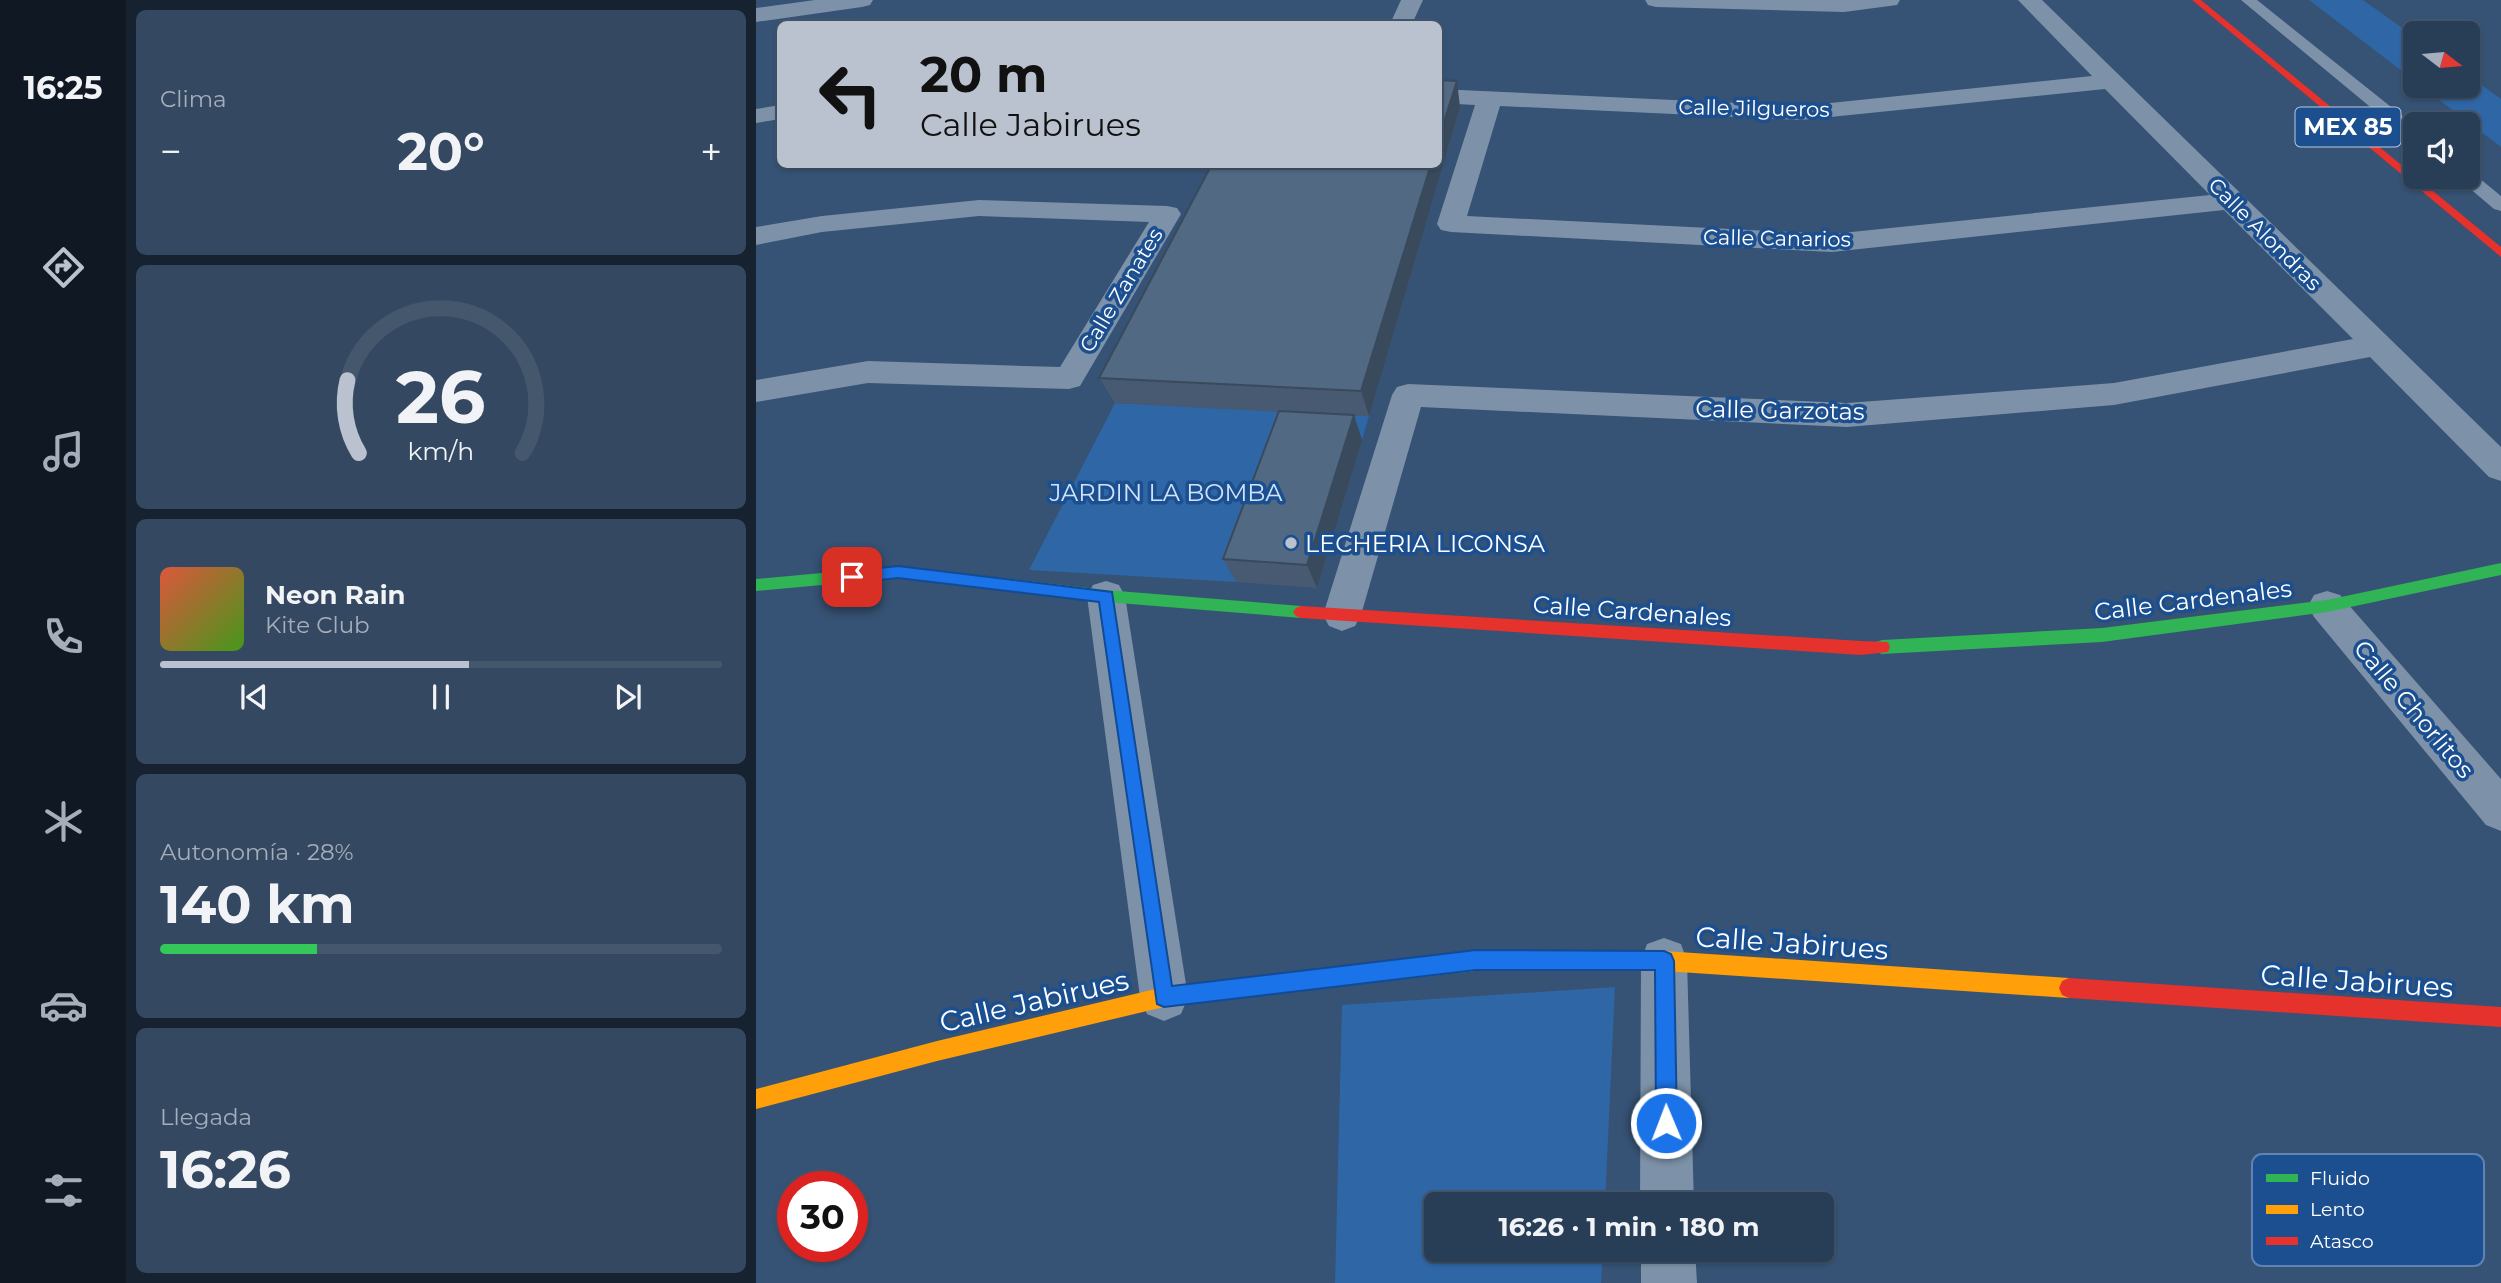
<!DOCTYPE html>
<html lang="es">
<head>
<meta charset="utf-8">
<style>
  body { margin:0; font-family:Montserrat,sans-serif; background:#344961; color:#f1f3f6; height:100vh; display:flex; flex-direction:column; font-size:26px; white-space:nowrap }
  * { box-sizing:border-box; margin:0 }
  p { font-size:23px; color:#a5aeba }
  .icon { flex:none; width:38px; height:38px; fill:none; stroke:currentColor; stroke-width:2; stroke-linecap:round; stroke-linejoin:round }
  .map { position:relative; flex:1; overflow:hidden }
  .drawer { display:flex; flex-direction:column; gap:10px; padding:10px; background:#162230; width:630px }
  .drawer>* { flex:none }
  .banner { position:absolute; left:21px; top:21px; width:665px; height:147px; border-radius:10px; box-shadow:0 2px 5px #0004,0 0 0 2px #44576d; background:#b9c2ce; color:#111; overflow:hidden }
  .needle { width:46px; rotate:106deg }
  .buttons { position:absolute; left:1647px; top:21px; display:grid; gap:14px }
  .buttons a { display:grid; place-items:center; width:77px; height:77px; border-radius:10px; background:#283e57; box-shadow:0 2px 5px #0004,0 0 0 2px #44576d; font-size:35px }
  .speed { position:absolute; left:21px; top:1171px; display:flex; gap:14px; font-size:35px; font-weight:700; text-align:center }
  .speed>* { display:grid; place-content:center; width:91px; height:91px; border-radius:50%; background:#283e57; box-shadow:0 2px 5px #0004,0 0 0 2px #44576d; line-height:1 }
  .speed .limit { border:10px solid #d22; background:#fff; color:#111 }
  .pin { position:absolute; display:grid; place-items:center; width:60px; height:60px; color:#fff; margin:-30px; border-radius:14px; box-shadow:0 4px 10px #0006 }
  .me { position:absolute; width:77px; margin:-38px; rotate:359deg; stroke-linejoin:round; filter:drop-shadow(0 0 5px #0008) }
  .turn { display:flex; align-items:center; gap:24px; height:147px; padding:0 28px; font-size:32px }
  .turn .icon { width:91px; height:91px; stroke-width:2.5 }
  .turn b { display:block; font-size:49px; line-height:60px }
  .big { font-size:52px; font-weight:700; line-height:1.1 }
  .drawer .widget { flex:1; display:flex; flex-direction:column; justify-content:center; gap:10px; min-width:0; padding:0 24px; border-radius:10px; background:#344961 }
  .drawer .dial { align-items:center; gap:0 }
  .dial svg { height:182px; overflow:visible; fill:none; stroke:#44576d; stroke-width:7; stroke-linecap:round; text-anchor:middle }
  .dial text { fill:#f1f3f6; stroke:none }
  .song { display:flex; align-items:center; gap:21px }
  .cover { width:84px; height:84px; border-radius:10px; background:linear-gradient(135deg,hsl(10 70% 55%),hsl(100 70% 35%)) }
  .played { height:7px; border-radius:4px; background:linear-gradient(90deg,#b9c2ce 55%,#44576d 55%) }
  .keys { display:flex; justify-content:space-around; direction:ltr }
  .heat { display:flex; justify-content:space-between; align-items:center; font-size:38px; direction:ltr }
  .charge { height:10px; border-radius:5px; background:linear-gradient(90deg,#34c759 28%,#44576d 0) }
  .trip { position:absolute; left:668px; top:1192px; width:410px; height:70px; border-radius:10px; background:#283e57; box-shadow:0 2px 5px #0004,0 0 0 2px #44576d; font-weight:700; line-height:70px; text-align:center }
  main { display:flex; flex:1; min-height:0 }
  .tabs { display:flex; flex-direction:column; width:126px; justify-content:space-around; align-items:center; background:#101923; color:#a5aeba }
  .tabs .icon { width:49px; height:49px }
  .tabs .on { color:#b9c2ce }
  .tabs b { font-size:32px; color:#f1f3f6 }
  .map>svg:first-child { display:block }
  .green { fill:#2f66a5 }
  .lines { fill:none; stroke-linecap:round; stroke-linejoin:round }
  .lane { fill:#7d92a8; fill-rule:evenodd }
  .street { fill:#7d92a8; fill-rule:evenodd }
  .fast { fill:#30b455; fill-rule:evenodd }
  .slow { fill:#ff9f0a; fill-rule:evenodd }
  .jam { fill:#e5322d; fill-rule:evenodd }
  .wall { fill:#475a72 }
  .shaded-wall { fill:#394a5c }
  .building { fill:#526984; stroke:#394a5c; stroke-width:2 }
  .route { fill:#1a73e8; stroke:#114b97; stroke-width:2 }
  .poi-dot { fill:#b9c2ce; stroke:#1b4f8f; stroke-width:2.5 }
  .labels { text-anchor:middle; dominant-baseline:central; stroke-width:7; stroke-linejoin:round; paint-order:stroke }
  .far-street-label { font-size:21px; fill:#fff; stroke:#1b4f8f }
  .shield { fill:#1b4f8f; stroke:#bbcadd; stroke-width:2 }
  .shield-label { font-size:23px; font-weight:bold; fill:#fff }
  .street-label { font-size:24px; fill:#fff; stroke:#1b4f8f }
  .park-label { font-size:24px; fill:#cfe3fa; stroke:#1b4f8f }
  .poi-label { font-size:24px; fill:#fff; stroke:#1b4f8f; text-anchor:start }
  .near-street-label { font-size:28px; fill:#fff; stroke:#1b4f8f }
  .key { fill:#1b4f8f; stroke:#5f84b1; stroke-width:2 }
  .key-label { font-size:19px; fill:#fff }
</style>
</head>
<body>
<main>
<nav class="tabs">
<b>16:25</b>
<svg class="icon on" aria-label="directions" viewBox="0 0 24 24"><path d="M12 3l9 9-9 9-9-9zM9 14v-3h6M13 9l2 2-2 2"/></svg>
<svg class="icon" aria-label="music" viewBox="0 0 24 24"><path d="M9 18V5l10-2v13"/><circle cx="6" cy="18" r="3"/><circle cx="16" cy="16" r="3"/></svg>
<svg class="icon" aria-label="phone" viewBox="0 0 24 24"><path d="M5 4h4l2 5-3 2q2 4 5 5l2-3 5 2v4C11 20 4 13 5 4z"/></svg>
<svg class="icon" aria-label="climate" viewBox="0 0 24 24"><path d="M12 3v18M4 7l16 10M4 17L20 7"/></svg>
<svg class="icon" aria-label="car" viewBox="0 0 24 24"><path d="M5 17H2v-5l4-1 3-4h7l3 4 3 1v5h-3M9 17h6M6 11h13"/><circle cx="7" cy="17" r="2"/><circle cx="17" cy="17" r="2"/></svg>
<svg class="icon" aria-label="filters" viewBox="0 0 24 24"><path d="M4 7h16M4 17h16"/><circle cx="9" cy="7" r="2"/><circle cx="15" cy="17" r="2"/></svg>
</nav>
<section class="drawer">
<div class="widget"><p>Clima</p>
<div class="heat"><a>−</a><b class="big">20°</b><a>+</a></div>
</div>
<div class="widget dial"><svg viewBox="0 0 100 80">
<path d="M14 69A42 42 0 1 1 86 69"/>
<path d="M14 69A42 42 0 0 1 9 37" stroke="#b9c2ce"/>
<text x="50" y="56" font-size="32" font-weight="700">26</text>
<text x="50" y="72" font-size="11">km/h</text>
</svg></div>
<div class="widget">
<div class="song"><i class="cover"></i><div><b>Neon Rain</b><p>Kite Club</p></div></div>
<div class="played"></div>
<div class="keys"><svg class="icon" aria-label="previous" viewBox="0 0 24 24"><path d="M18 5L8 12l10 7zM5 5v14"/></svg><svg class="icon" aria-label="pause" viewBox="0 0 24 24"><path d="M8 5v14M16 5v14"/></svg><svg class="icon" aria-label="next" viewBox="0 0 24 24"><path d="M6 5l10 7-10 7zM19 5v14"/></svg></div>
</div>
<div class="widget"><p>Autonomía · 28%</p><b class="big">140 km</b><div class="charge"></div></div>
<div class="widget"><p>Llegada</p><b class="big">16:26</b></div>
</section>
<div class="map">
<svg width="1745" height="1283" viewBox="0 0 1745 1283">
  <rect width="100%" height="100%" fill="#365274"/>
  <path class="green" d="M1553 0H1607L1659 37V81Z
    M1712 75 1745 99V147L1665 86H1712Z
    M359 403 613 416 606 440 508 504 480 582 273 570Z
    M859 987 849 1204H681V1250H847L845 1283H579L586 1005Z"/>
  <g class="lines">
    <path class="lane" d="M1485 0H1501L1659 126V140L1653 139Z
      M1712 172 1717 173 1745 196V211L1738 209 1705 181 1702 177H1712Z"/>
    <path class="street" d="M59 0H117L114 5 106 7 0 22V8Z
      M645 0H667L656 24H634Z
      M889 0H1144L1141 5 1088 12 900 7 892 5Z
      M1262 0H1286L1745 447V481L1733 477 1614 357 1358 405 1091 427 665 407 605 615 599 626 586 631 573 626 567 615 636 395 641 387 652 384 1091 403 1358 383 1597 339 1468 210 1076 252 695 232 685 230 681 224 719 105 682 103V89L1045 106 1336 76ZM1349 89 1454 195 1076 234 711 216 744 106 1045 120Z
      M24 105V119L0 123V109Z
      M223 200 411 206 421 208 425 214 324 386 313 389 112 383 0 402V380L112 361 304 367 393 222 223 216 66 232 0 245V227L66 216Z
      M350 581 363 585 369 596 432 997 425 1014 408 1021 391 1014 384 997 331 596 337 585Z
      M1571 591 1584 595 1745 779V831L1730 825 1558 617 1552 606 1558 595Z
      M908 938 925 944 931 961 938 1204H884L885 961 891 944Z
      M885 1250H939L941 1283H885Z"/>
    <path class="fast" d="M1745 563V575L1571 612 1346 642 1126 654 1120 652 1118 647 1120 642 1126 640 1346 628 1571 600Z
      M142 566 350 590 545 606 550 608 553 612 550 616 545 618 350 602 142 578 0 591V579Z
      M728 950 735 953 738 960 735 967 728 970 457 1001 450 998 447 991 450 984 457 981Z"/>
    <path class="slow" d="M728 950 908 951 1313 978 1320 981 1323 988 1320 995 1313 998 908 971 728 970 721 967 718 960 721 953Z
      M457 981 464 984 467 991 464 998 457 1001 408 1007 181 1061 0 1109V1089L181 1041 408 987Z"/>
    <path class="jam" d="M1436 0H1445L1745 247V257Z
      M545 606 1105 641 1132 642 1134 647 1132 652 1105 655 545 618 540 616 537 612 540 608Z
      M1313 978 1745 1007V1027L1313 998 1306 995 1303 988 1306 981Z"/>
  </g>
  <path class="wall" d="M704 107 613 416H598L606 440 561 588 480 582 467 559 523 412 359 403 343 378Z"/>
  <path class="shaded-wall" d="M701 81 704 107 613 416 605 391 675 164H682V140Z
    M598 415 606 440 561 588 551 565Z"/>
  <path class="building" d="M682 80 701 81 682 140Z
    M456 164H675L605 391 343 378Z
    M523 411 598 415 551 565 467 559Z"/>
  <path class="route" d="M142 566 356 592 416 986 720 950 908 951 915 954 918 961 921 1123 918 1131 910 1134 903 1131 900 1123 899 970H720L408 1007 401 1004 343 602 142 578 96 583 88 577 96 571Z"/>
  <circle class="poi-dot" cx="535" cy="543" r="7"/>
  <g class="labels">
    <g class="far-street-label">
      <text transform="translate(998 108) rotate(1)">Calle Jilgueros</text>
      <text transform="translate(1509 234) rotate(45)">Calle Alondras</text>
      <text transform="translate(1021 238) rotate(1)">Calle Canarios</text>
      <text transform="translate(365 290) rotate(-59)">Calle Zanates</text>
    </g>
    <rect class="shield" x="1539.5" y="107.5" width="105" height="39" rx="5"/>
    <g class="shield-label">
      <text x="1592" y="127">MEX 85</text>
    </g>
    <g class="street-label">
      <text transform="translate(1024 410) rotate(1)">Calle Garzotas</text>
      <text transform="translate(1437 600) rotate(-7)">Calle Cardenales</text>
      <text transform="translate(876 611) rotate(4)">Calle Cardenales</text>
      <text transform="translate(1658 709) rotate(50)">Calle Chorlitos</text>
    </g>
    <g class="park-label">
      <text x="410" y="492">JARDIN LA BOMBA</text>
    </g>
    <g class="poi-label">
      <text x="549" y="543">LECHERIA LICONSA</text>
    </g>
    <g class="near-street-label">
      <text transform="translate(1036 943) rotate(4)">Calle Jabirues</text>
      <text transform="translate(1601 981) rotate(4)">Calle Jabirues</text>
      <text transform="translate(278 1001) rotate(-13)">Calle Jabirues</text>
    </g>
  </g>
  <rect x="1496" y="1154" width="232" height="112" rx="10" class="key"/>
  <rect x="1510" y="1174" width="32" height="8" fill="#30b455"/>
  <rect x="1510" y="1205" width="32" height="9" fill="#ff9f0a"/>
  <rect x="1510" y="1237" width="32" height="8" fill="#e5322d"/>
  <g class="key-label">
    <text x="1554" y="1185">Fluido</text>
    <text x="1554" y="1216">Lento</text>
    <text x="1554" y="1248">Atasco</text>
  </g>
</svg>
<div class="buttons">
<a><svg class="needle" viewBox="-14 -14 28 28"><path d="M0-13l5 13h-10z" fill="#e53935"/><path d="M0 13l5-13h-10z" fill="#a5aeba"/></svg></a>
<a><svg class="icon" aria-label="sound" viewBox="0 0 24 24"><path d="M4 9h4l5-4v14l-5-4H4zM17 9q2 3 0 6"/></svg></a>
</div>
<div class="speed"><div class="limit">30</div></div>
<div class="pin" style="left:96px;top:577px;background:#d93025"><svg class="icon" aria-label="arrive" viewBox="0 0 24 24"><path d="M6 21V4h12l-3 4 3 4H6"/></svg></div>
<svg class="me" style="left:910px;top:1123px" viewBox="-20 -20 40 40"><circle r="17" fill="#1a73e8" stroke="#fff" stroke-width="3"/><path d="M0-11L8 9 0 5-8 9z" fill="#fff"/></svg>
<div class="trip">16:26 · 1 min · 180 m</div>
<div class="banner">
<div class="turn"><svg class="icon" aria-label="left" viewBox="0 0 24 24"><path d="M17 20v-9H6M10 6l-5 5 5 5"/></svg><div><b>20 m</b>Calle Jabirues</div></div>
</div>
</div>
</main>
</body>
</html>
